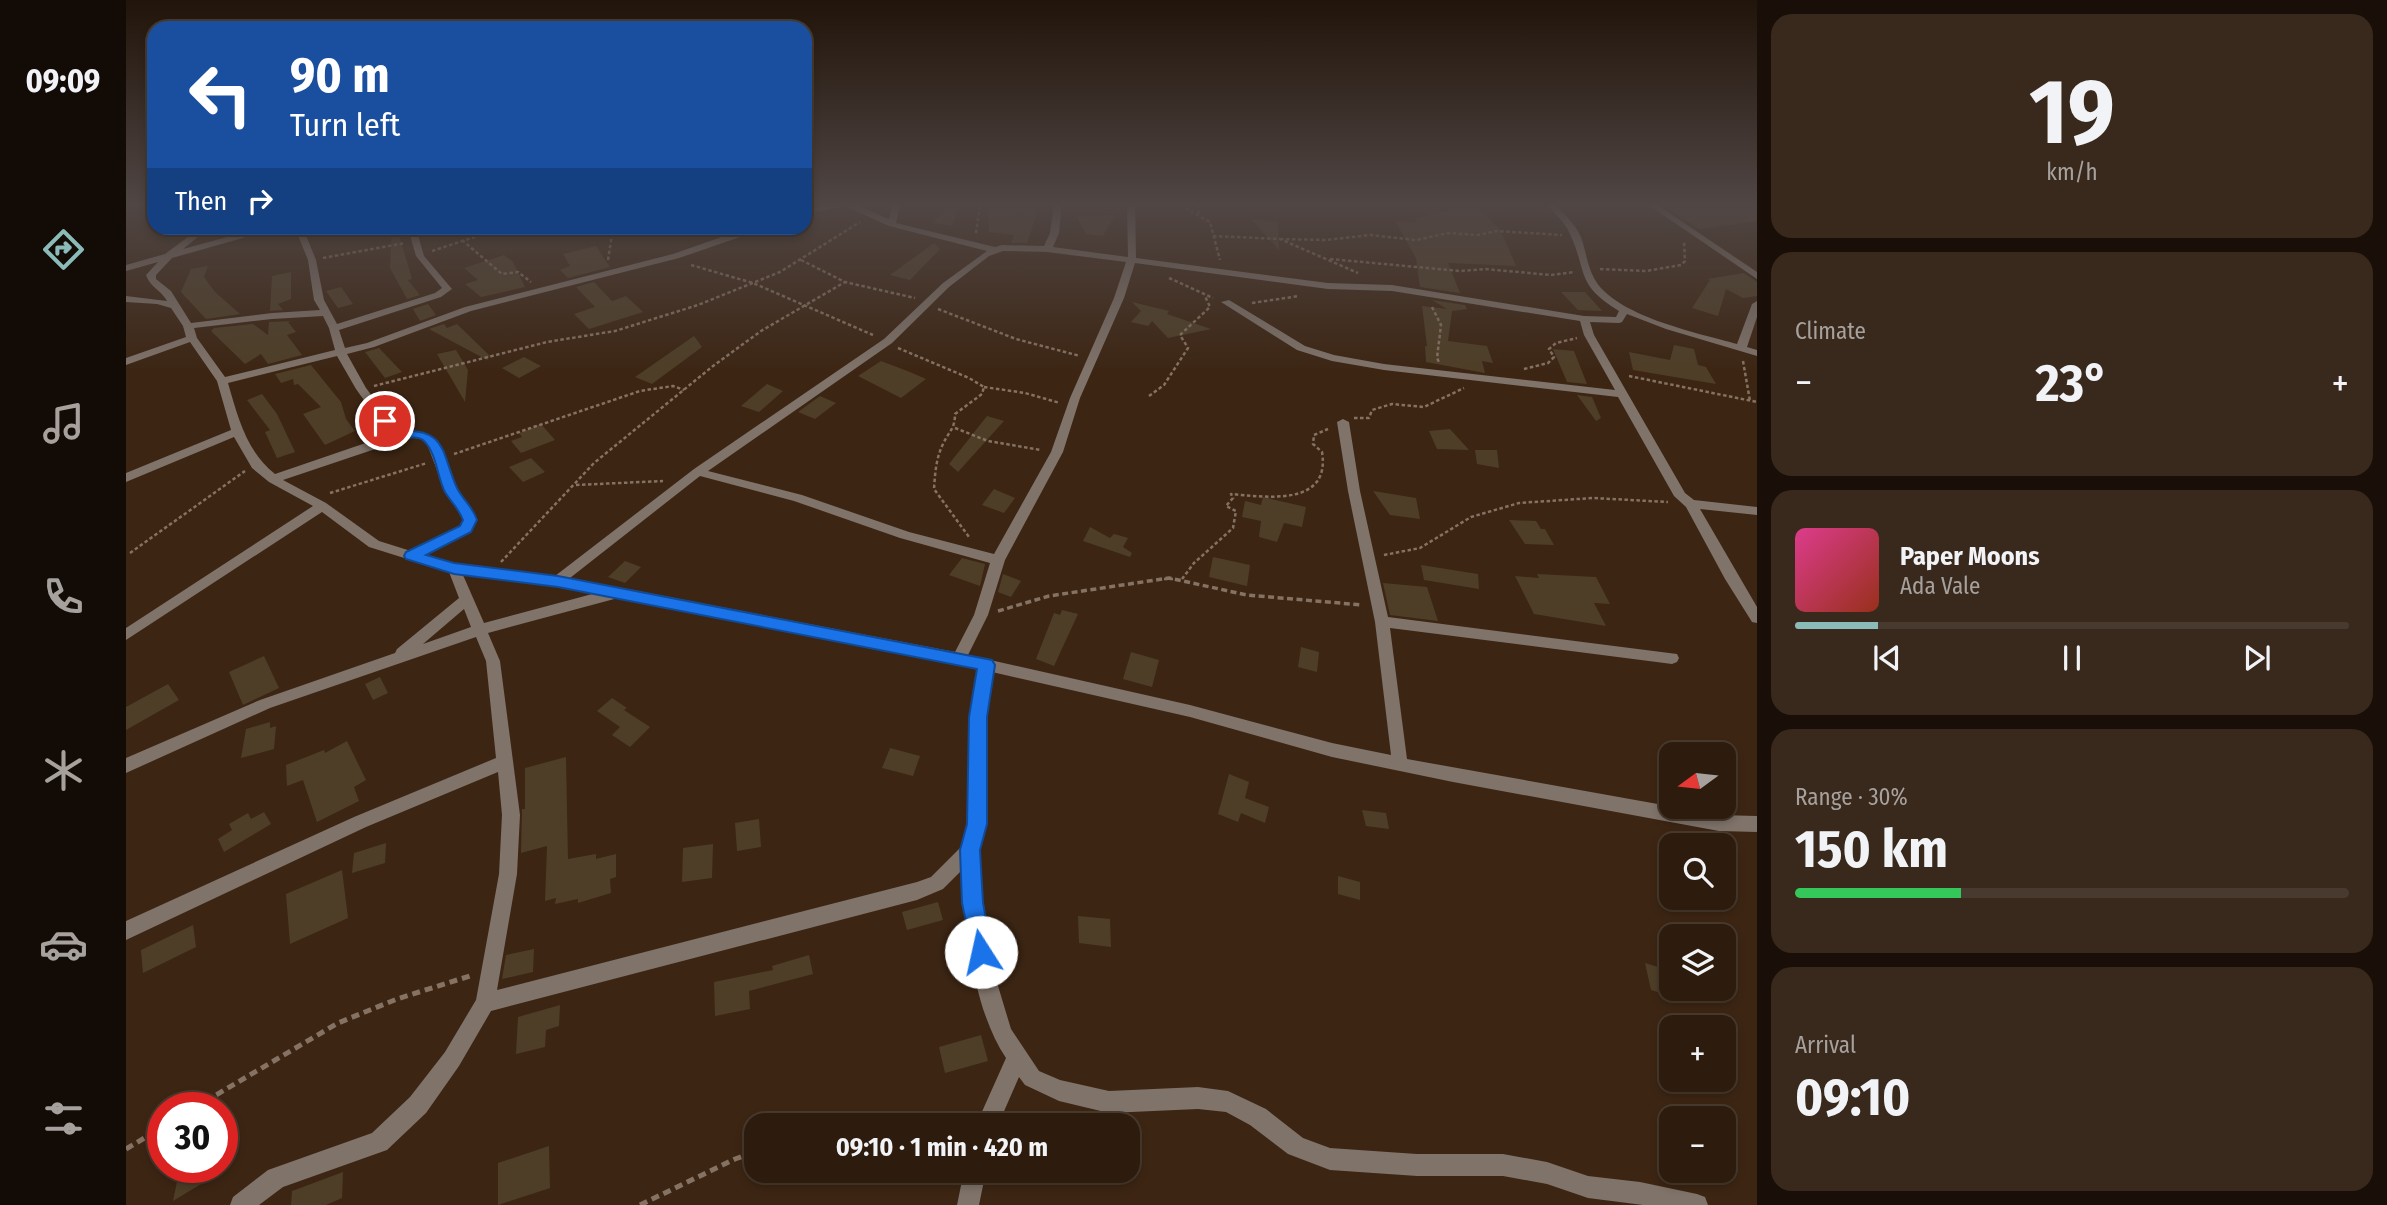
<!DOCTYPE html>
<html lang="en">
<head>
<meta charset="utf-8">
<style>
  body { margin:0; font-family:"Fira Sans Condensed",sans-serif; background:#39291c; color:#f1f3f6; height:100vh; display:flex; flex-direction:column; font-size:26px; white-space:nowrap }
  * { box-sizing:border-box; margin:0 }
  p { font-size:23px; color:#a7a19e }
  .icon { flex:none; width:38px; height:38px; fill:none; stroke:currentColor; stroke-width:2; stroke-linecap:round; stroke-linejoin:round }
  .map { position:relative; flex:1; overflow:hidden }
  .sheet { display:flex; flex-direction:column; gap:14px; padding:14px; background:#190f08; width:630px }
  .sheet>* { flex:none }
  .hud { position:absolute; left:21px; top:21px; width:665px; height:214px; border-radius:21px; box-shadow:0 4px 10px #0003,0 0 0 2px #483a2e; background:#1a4fa0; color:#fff; overflow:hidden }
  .needle { width:46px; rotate:255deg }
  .controls { position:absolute; left:1533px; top:742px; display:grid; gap:14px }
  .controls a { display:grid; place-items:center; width:77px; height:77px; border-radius:14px; background:#2d1c0e; box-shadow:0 4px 10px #0003,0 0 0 2px #483a2e; font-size:35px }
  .speed { position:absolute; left:21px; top:1092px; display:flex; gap:14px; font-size:35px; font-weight:700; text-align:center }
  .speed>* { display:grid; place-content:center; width:91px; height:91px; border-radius:50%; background:#2d1c0e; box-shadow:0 4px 10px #0003,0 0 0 2px #483a2e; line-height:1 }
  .speed .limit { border:10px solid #d22; background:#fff; color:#111 }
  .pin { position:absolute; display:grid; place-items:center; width:60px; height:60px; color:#fff; margin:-30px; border:4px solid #fff; border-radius:50%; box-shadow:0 2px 7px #0007 }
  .me { position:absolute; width:77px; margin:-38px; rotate:350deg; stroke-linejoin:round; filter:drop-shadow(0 0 5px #0008) }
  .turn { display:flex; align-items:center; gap:24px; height:147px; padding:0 28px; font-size:32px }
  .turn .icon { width:91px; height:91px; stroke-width:2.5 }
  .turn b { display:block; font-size:49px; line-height:60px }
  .then { display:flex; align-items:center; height:66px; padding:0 28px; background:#0003; gap:14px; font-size:26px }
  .big { font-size:52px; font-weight:700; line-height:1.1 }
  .sheet .widget { flex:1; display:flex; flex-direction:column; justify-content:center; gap:10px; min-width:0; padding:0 24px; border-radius:21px; background:#39291c }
  .sheet .dial { align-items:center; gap:0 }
  .dial b { font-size:91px; line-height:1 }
  .song { display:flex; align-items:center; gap:21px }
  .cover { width:84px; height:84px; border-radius:10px; background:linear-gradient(135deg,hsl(330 70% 55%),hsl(10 70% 35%)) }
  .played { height:7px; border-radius:4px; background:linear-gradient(90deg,#8bbbb9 15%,#483a2e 15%) }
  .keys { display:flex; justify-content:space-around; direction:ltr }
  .heat { display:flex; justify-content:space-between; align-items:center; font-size:38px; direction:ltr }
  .charge { height:10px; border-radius:5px; background:linear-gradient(90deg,#34c759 30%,#483a2e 0) }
  .trip { position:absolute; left:618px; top:1113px; width:396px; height:70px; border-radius:21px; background:#2d1c0e; box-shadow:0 4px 10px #0003,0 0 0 2px #483a2e; font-weight:700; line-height:70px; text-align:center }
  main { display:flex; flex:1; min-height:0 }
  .dock { display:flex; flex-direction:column; width:126px; justify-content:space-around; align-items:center; background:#120b06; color:#a7a19e }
  .dock .icon { width:49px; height:49px }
  .dock .active { color:#8bbbb9 }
  .dock b { font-size:32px; color:#f1f3f6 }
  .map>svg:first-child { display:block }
  .building { fill:#4e3e27 }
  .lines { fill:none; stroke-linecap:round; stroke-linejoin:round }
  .path-far2 { stroke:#857263; stroke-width:2.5; stroke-dasharray:3.5 2.5; stroke-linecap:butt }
  .path-far1 { stroke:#857263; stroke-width:3.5; stroke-dasharray:6 3.5; stroke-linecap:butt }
  .path { stroke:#857263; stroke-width:5; stroke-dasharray:8 5; stroke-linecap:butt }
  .street { fill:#7f736a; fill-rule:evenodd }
  .route { fill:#1a73e8; stroke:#114b97; stroke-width:2 }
</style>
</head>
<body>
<main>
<nav class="dock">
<b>09:09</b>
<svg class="icon active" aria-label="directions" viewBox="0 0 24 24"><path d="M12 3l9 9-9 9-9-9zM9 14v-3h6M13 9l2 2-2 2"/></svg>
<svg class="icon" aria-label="music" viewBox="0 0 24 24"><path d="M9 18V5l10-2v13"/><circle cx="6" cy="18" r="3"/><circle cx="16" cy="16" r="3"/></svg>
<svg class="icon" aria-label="phone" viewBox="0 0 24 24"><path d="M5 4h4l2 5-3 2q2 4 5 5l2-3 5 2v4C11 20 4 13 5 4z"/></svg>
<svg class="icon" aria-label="climate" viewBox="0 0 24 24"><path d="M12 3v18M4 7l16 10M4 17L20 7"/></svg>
<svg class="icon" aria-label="car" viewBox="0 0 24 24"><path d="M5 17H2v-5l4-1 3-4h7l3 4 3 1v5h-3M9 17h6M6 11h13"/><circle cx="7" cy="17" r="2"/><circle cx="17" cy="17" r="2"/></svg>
<svg class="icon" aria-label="filters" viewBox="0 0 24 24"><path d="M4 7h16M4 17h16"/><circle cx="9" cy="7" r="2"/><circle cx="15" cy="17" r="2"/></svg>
</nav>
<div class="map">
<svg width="1631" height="1205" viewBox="0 0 1631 1205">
  <rect width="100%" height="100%" fill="#3c2513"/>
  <path class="building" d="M825 204H834L826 226 806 223Z
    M889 204H914L901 243H885L888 235 863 232 862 208H888Z
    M1534 204H1622L1623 207 1631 210V221L1573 229Z
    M1329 209H1353L1374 229 1390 266 1322 263 1334 293 1294 287 1290 258 1269 221 1291 222 1289 219Z
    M989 215 977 236 960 234 951 217Z
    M1125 219 1152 222 1153 250Z
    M266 228H271L286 279 282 280 294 295 281 299 264 268Z
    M808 243 814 249 784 280 764 275Z
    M470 246 484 267 442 278 434 270 444 266 437 254Z
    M378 255 387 262 399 287 355 297 339 284 352 280 338 268Z
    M82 266 78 277 89 292 114 314 80 319 55 292 65 269Z
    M165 272V299L152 304 157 310 144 311 146 276Z
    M1618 273 1631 282V296L1617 298 1600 289 1592 316 1566 308 1584 280 1581 279Z
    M468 282 486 301 500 296 517 312 463 329 448 314 469 307 450 287Z
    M215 287 227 304 212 308 200 291Z
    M1435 292H1459L1476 311 1452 310Z
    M1306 300 1339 305 1341 309 1326 311 1322 341 1361 346 1367 363 1356 361 1359 373 1300 362 1299 346H1301L1296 306 1321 309Z
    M1006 302 1043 311 1041 314 1085 329 1042 338 1026 321 1022 326 1005 322 1015 311Z
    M302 304 310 315 294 321 287 309Z
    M165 321 162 322 170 332 161 335 176 355 142 364 135 354 119 364 85 331 88 328 127 324 142 335 143 322Z
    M318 324 321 328 331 324 364 356 361 360 303 329Z
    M568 336 576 347 526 384 509 377Z
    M1548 345 1568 349 1572 365 1580 367 1590 384 1507 370 1503 352 1544 360Z
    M253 348 276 372 259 378 239 352Z
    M1427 349 1448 351 1461 384 1441 382Z
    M330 350 342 370 339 402 311 354Z
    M398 357 415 366 393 378 376 368Z
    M755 361 784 372 800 379 775 398 732 376Z
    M185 365 215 402 220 419 229 431 199 445 177 414 195 407 172 384 168 385 167 379 155 383 149 374Z
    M641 384 657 391 633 412 615 406Z
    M136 394 151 414 169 452 151 458 139 432 144 430 121 400Z
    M1451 395 1466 397 1475 418 1470 421Z
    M694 396 710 403 689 419 672 412Z
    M861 416 878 421 832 472 823 464Z
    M415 424 429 440 395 453 385 441 396 437 393 433Z
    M1324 429 1343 450 1311 449 1303 431Z
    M1349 450H1371L1373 468 1351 464Z
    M405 458 419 472 397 482 383 467Z
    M868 489 889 498 878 513 856 505Z
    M1247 491 1290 498 1294 519 1264 515Z
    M1137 497 1180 507 1176 527 1158 523 1151 542 1133 537 1135 521 1116 517 1119 501 1135 505Z
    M1383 520 1410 521 1415 529H1419L1428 545 1399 544Z
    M964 527 984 538 988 534 1002 538 997 547 1006 553 1004 557 957 541Z
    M1087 557 1124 565 1121 586 1083 577Z
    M836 558 859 564 854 586 823 575Z
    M499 561 515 567 499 583 482 577Z
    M1295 565 1352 574 1353 589 1298 580Z
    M877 574 895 581 885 597 872 592Z
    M1411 574 1470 577 1484 604 1468 603 1480 626 1408 614 1389 576 1413 578Z
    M1257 583 1301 587 1312 621 1264 615Z
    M936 610 952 614 928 666 910 659 928 613 934 615Z
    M1175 647 1193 652 1191 672 1172 667Z
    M1005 652 1033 660 1026 687 997 679Z
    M138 656 153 688 117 705 103 672Z
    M254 677 262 693 247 700 239 684Z
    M42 684 53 700 0 730V707Z
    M486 698 501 708 498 710 524 727 504 747 486 735 494 727 471 711Z
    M144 722V728L150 726 148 749 115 758 120 729Z
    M221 741 240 780 228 787 233 801 191 822 177 780 161 786 160 765 198 750 199 753Z
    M764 748 794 756 787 776 756 768Z
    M440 757 442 859 470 854V859L490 854V877L484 879 485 893 452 903V899L429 904 430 898 419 901 421 846 395 853 396 809H399V768Z
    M1103 774 1123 782 1119 798 1143 807 1139 823 1115 813 1112 822 1092 814Z
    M1236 810 1260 813 1263 829 1240 826Z
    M138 812 145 824 98 852 92 839 106 830 103 824 122 813 125 819Z
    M633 819 635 847 611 851 609 823Z
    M260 843 259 863 226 873 228 853Z
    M587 844 586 878 556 882 557 848Z
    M216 870 222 918 164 944 160 894Z
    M1212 876 1234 882V900L1212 894Z
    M812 902 817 920 781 930 776 912Z
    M952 916 984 919 985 947 953 943Z
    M67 925 70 947 17 973 15 950Z
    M408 949 407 972 376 979 380 955Z
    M683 955 687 974 623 991 624 1009 589 1016 588 982 647 970 646 966Z
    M1519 963 1545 971V996L1525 990Z
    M434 1005 433 1026 420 1030 419 1047 390 1054 392 1017Z
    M855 1035 862 1061 819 1073 813 1047Z
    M423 1146 424 1188 372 1205V1163Z
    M54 1167H82L80 1181 47 1201Z
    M217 1172 216 1198 200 1205H165L166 1191Z"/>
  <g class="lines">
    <path class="path-far2" d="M1018 204 1055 206 1084 222 1094 260
      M1072 214 1074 204
      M189 230 214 228
      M850 233 854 204
      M1087 236 1154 239 1232 273
      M1154 239 1200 240 1244 235 1290 240 1322 233 1352 235 1371 231 1436 235
      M336 240 376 274 392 272 405 282
      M306 251 376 228
      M197 258 279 243
      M1204 259 1334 271 1359 269 1425 275 1449 272
      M482 260 487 228
      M675 260 719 282 789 298
      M565 265 627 283 747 335
      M1474 269 1520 271 1555 265 1559 261 1558 241
      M1043 278 1087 298
      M1126 303 1173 296
      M1306 307 1315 325 1311 358 1313 362
      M812 309 890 339 954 356
      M772 348 843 378 858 387 856 394 829 414C829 429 823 431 817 444 810 458 809 474 808 489L843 537
      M1617 361 1624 401
      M1398 369 1422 363 1428 357 1423 349 1430 343 1451 338
      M1503 376 1631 402
      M248 386 421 342 489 331 572 305 654 272 734 222
      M858 387 899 393 934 403
      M1023 396 1038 385 1062 348 1054 335 1084 307 1079 296
      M1228 418H1243L1246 410 1266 404 1298 407 1338 388
      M829 428 862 441 915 450
      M328 454 514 391 547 386 558 390
      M450 485 537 481
      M204 493 301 463
      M4 553 119 471
      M1258 555 1294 548 1345 517 1393 503 1467 498 1542 502
      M375 562 468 463 587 366 635 331 719 282
      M1038 579H1047
      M1056 579 1068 563 1107 528 1110 511 1100 506 1107 498 1105 494C1140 497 1205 507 1196 452L1187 444 1188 435 1202 429"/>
    <path class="path-far1" d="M872 611 923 596 1043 578 1121 595 1236 605"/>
    <path class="path" d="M68 1108 212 1023 271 999 347 975
      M743 1125 845 1114
      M0 1149 37 1127
      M514 1205 609 1159 630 1152"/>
    <path class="street" d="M706 204H728L763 219 766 204H774L770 223 869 247 876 245 918 246 924 233 928 204H936L933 233 927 247 1002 257 1001 204H1009L1010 258 1202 283 1266 285 1458 316 1490 317 1493 311C1449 284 1462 273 1444 234 1439 222 1429 214 1420 204H1428C1439 214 1449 224 1455 237 1460 251 1461 265 1468 278 1488 316 1572 333 1611 344L1626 304 1631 301V317L1621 347 1631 350V356L1540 329 1501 314 1496 322 1493 323 1464 322 1468 335 1559 493 1568 500 1631 507V515L1574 509 1631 607V623L1626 622 1599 579 1560 507 1548 496 1492 397 1258 370 1206 361 1171 350 1095 302 1103 300 1179 346 1208 355 1258 364 1489 390 1458 335 1454 321 1266 291 1202 289 1009 263 998 298 954 398 937 452 879 560 862 615 842 655 1064 705 1206 743 1265 755 1249 622 1222 491 1211 422 1217 419 1223 422 1234 491 1262 617 1551 654 1553 658 1551 662 1546 664 1264 628 1281 759 1593 815 1631 816V832L1593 831 1327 782 1206 757 1064 717 866 672 860 717V824L853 850 856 903 869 976 885 1029 913 1071 934 1080 983 1091 1072 1087 1102 1091 1140 1109 1177 1138 1204 1148 1291 1154H1377L1421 1162 1462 1176 1514 1182 1571 1194 1579 1197 1582 1205H1517L1462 1198 1421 1184 1377 1176H1291L1204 1170 1162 1154 1124 1125 1100 1112 1072 1109 983 1113 933 1101 899 1085 893 1077 872 1125H850L880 1058C847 1009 839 928 836 870L817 889 791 900 365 1011 333 1066 300 1113 261 1150 157 1187 133 1205H104L107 1197 142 1170 246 1133 284 1097 319 1052 350 1000 373 874 376 815 372 772 240 827 0 940V921L228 817 370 758 360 661 350 637 144 708 0 773V758L134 700 269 653 271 649 333 598 323 572 243 547 196 512 0 640V628L187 506 143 482 126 468 108 437 0 482V473L105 430 91 381 64 342 0 365V358L60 337 57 326 45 308 31 304 0 302V296L41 301C36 291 23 286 20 275L32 262 0 271V265L39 254 74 228H83L57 249 134 228H146L145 230 46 258 30 275V279L45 291 65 323 146 313 194 310 188 300 182 260 169 228H177L190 260 198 300 211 324 309 293 316 288 290 256 282 228H290L298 256 326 289 315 297 213 330 219 348 241 343 339 307 547 254 621 228H629L626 233 553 258 345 311 248 347 221 354 240 388 273 432 285 430 306 436 316 451 331 491 350 520 345 532 298 555 328 564 429 576 568 469 758 339 817 283 861 251 763 226 719 206 679 214V210ZM877 251 921 252 1000 262 988 298 944 398 925 452 868 554 783 532 676 495 582 471 766 343 823 287 863 256ZM197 316 203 328 209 350 99 377 71 338 68 328 146 319ZM211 356 230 389 263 435 149 474C120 451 112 417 102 383ZM285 437 298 440 301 444 319 491 338 520 335 526 285 551 253 541 200 503 157 480ZM574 476 668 501 774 538 864 563 848 615 829 652 444 578ZM337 575 432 586 470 593 358 623ZM492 598 852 669 844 717 842 824 836 846 805 877 791 882 371 990 391 874 394 815 374 661 362 633ZM338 609 345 627 297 644Z
      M1521 204H1530L1631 272V279Z
      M838 1171H860L853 1205H831Z"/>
  </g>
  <linearGradient id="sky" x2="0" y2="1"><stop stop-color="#21140a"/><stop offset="0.55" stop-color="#504644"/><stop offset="1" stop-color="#504644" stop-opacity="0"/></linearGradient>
  <rect width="1631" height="372" fill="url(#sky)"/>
  <path class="route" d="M259 418 264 419 273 431C322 428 315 453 331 488 337 500 347 507 351 520L345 532 300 555 328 563 432 576 866 660 869 665 861 717V824L854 850 857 903 866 952 863 960 855 963 848 960 836 903 834 850 841 824 843 717 851 669 432 587 328 574 280 559 278 556 280 552 334 526 337 520C333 509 325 502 319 492 311 477 311 454 298 441 291 434 274 440 265 438L253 421Z"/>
</svg>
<div class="controls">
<a><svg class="needle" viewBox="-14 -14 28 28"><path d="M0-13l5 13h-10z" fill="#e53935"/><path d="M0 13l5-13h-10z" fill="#a7a19e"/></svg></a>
<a><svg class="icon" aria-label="search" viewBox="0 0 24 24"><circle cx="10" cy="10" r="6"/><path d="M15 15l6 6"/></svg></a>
<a><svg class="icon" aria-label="layers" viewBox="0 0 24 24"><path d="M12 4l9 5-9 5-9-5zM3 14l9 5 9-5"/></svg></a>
<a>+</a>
<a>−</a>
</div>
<div class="speed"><div class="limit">30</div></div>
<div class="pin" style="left:259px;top:421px;background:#d93025"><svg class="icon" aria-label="arrive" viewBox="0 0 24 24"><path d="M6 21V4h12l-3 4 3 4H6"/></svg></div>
<svg class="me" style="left:855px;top:952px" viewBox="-20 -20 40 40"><circle r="19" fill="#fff"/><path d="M0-13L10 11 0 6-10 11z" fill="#1a73e8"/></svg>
<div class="trip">09:10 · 1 min · 420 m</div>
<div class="hud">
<div class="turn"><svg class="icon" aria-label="left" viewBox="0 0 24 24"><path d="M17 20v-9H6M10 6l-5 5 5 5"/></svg><div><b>90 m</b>Turn left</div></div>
<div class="then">Then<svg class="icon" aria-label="right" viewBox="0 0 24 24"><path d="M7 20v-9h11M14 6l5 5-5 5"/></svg></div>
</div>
</div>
<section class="sheet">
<div class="widget dial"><b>19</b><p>km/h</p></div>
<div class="widget"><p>Climate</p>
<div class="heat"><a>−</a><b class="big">23°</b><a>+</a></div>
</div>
<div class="widget">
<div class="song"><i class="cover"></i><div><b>Paper Moons</b><p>Ada Vale</p></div></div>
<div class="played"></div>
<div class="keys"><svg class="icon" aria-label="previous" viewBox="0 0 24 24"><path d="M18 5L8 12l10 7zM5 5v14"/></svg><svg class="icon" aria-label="pause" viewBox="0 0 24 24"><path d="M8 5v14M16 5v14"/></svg><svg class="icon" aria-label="next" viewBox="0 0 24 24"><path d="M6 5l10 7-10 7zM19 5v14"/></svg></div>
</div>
<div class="widget"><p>Range · 30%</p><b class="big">150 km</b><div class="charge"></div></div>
<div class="widget"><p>Arrival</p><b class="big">09:10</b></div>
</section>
</main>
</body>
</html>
